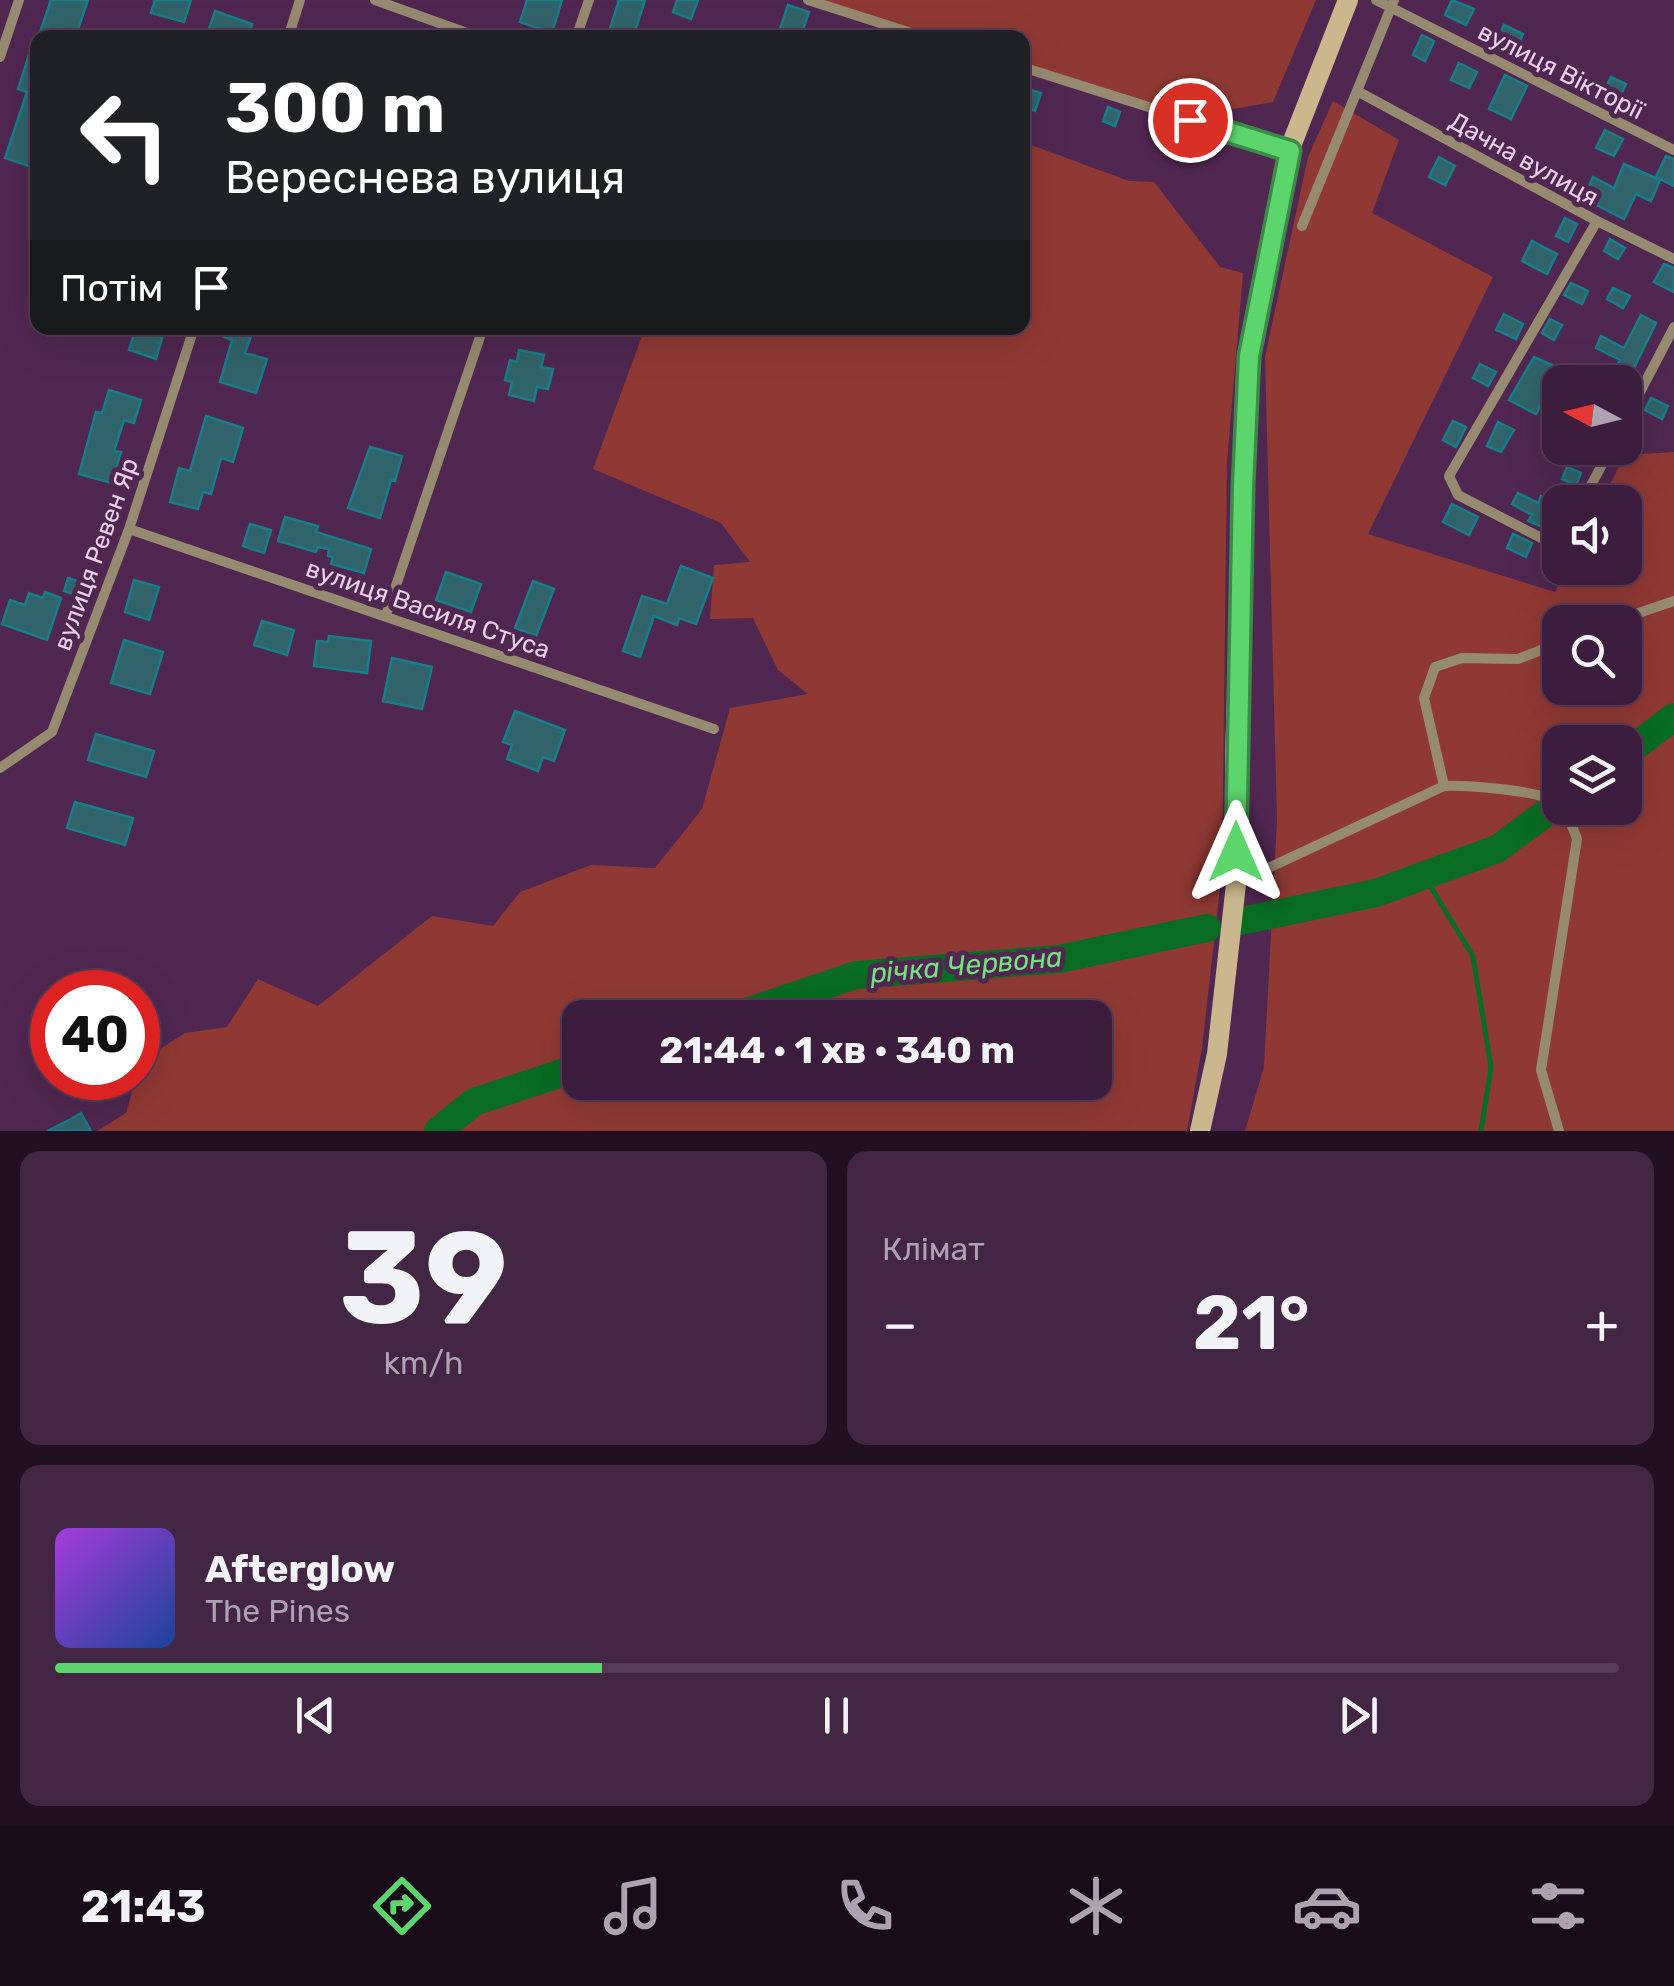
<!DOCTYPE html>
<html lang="uk">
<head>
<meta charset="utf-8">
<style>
  body { margin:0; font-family:Rubik,sans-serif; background:#432644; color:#f1f3f6; height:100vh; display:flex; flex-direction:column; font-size:38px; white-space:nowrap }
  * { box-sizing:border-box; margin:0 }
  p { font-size:32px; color:#aca2b0 }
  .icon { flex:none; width:55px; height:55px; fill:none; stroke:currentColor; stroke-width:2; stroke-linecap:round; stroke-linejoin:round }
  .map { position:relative; height:1131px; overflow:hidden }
  .panel { display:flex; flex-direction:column; gap:20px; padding:20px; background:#211022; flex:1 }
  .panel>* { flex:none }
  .top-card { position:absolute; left:30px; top:30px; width:1000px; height:305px; border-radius:20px; box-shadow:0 10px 40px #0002,0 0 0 2px #553b57; background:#202124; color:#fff; overflow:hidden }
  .needle { width:65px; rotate:277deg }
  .fabs { position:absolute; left:1542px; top:365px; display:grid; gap:20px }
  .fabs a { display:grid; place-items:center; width:100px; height:100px; border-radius:20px; background:#3c1d3d; box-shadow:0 10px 40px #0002,0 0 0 2px #553b57; font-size:50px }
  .speed { position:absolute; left:30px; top:970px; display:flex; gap:20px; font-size:50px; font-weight:700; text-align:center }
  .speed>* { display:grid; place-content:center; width:130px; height:130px; border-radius:50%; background:#3c1d3d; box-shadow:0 10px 40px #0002,0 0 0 2px #553b57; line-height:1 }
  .speed .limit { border:15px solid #d22; background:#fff; color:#111 }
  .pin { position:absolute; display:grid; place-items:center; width:85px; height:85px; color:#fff; margin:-42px; border:5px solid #fff; border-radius:50%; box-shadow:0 2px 10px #0007 }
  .me { position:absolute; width:110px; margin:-55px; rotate:0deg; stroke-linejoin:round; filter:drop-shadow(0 0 8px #0008) }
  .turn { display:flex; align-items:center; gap:35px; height:210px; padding:0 30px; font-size:45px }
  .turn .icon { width:130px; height:130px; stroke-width:2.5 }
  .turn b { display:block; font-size:70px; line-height:85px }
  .then { display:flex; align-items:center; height:95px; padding:0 30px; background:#0003; gap:20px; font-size:38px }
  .big { font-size:75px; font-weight:700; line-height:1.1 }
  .panel .tile { flex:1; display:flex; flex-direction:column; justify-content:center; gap:15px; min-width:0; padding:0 35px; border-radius:20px; background:#432644 }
  .panel .dial { align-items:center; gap:0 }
  .dial b { font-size:130px; line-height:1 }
  .song { display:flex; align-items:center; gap:30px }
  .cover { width:120px; height:120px; border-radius:15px; background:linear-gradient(135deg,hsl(280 70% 55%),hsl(220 70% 35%)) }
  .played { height:10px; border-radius:5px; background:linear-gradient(90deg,#5dd56d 35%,#553b57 35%) }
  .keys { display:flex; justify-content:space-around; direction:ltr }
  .heat { display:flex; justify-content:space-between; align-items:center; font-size:55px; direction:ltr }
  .panel .tiles { flex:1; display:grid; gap:20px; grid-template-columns:1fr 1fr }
  .tile:last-child { grid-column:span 2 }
  .trip { position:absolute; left:562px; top:1000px; width:550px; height:100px; border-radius:20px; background:#3c1d3d; box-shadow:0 10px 40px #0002,0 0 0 2px #553b57; font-weight:700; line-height:100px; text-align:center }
  .tabs { display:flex; height:160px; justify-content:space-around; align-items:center; background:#180c18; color:#aca2b0 }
  .tabs .icon { width:70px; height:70px }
  .tabs .current { color:#5dd56d }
  .tabs b { font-size:45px; color:#f1f3f6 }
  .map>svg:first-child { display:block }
  .green { fill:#903934; fill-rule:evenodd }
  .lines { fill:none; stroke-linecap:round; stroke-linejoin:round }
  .stream { stroke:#086c22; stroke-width:5 }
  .river { stroke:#086c22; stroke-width:28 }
  .building { fill:#31646a; stroke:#177f89; stroke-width:2.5 }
  .street { stroke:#968a70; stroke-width:10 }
  .secondary { stroke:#cab78e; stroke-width:20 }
  .route-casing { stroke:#3c8a47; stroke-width:25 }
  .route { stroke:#5dd56d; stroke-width:18 }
  .labels { text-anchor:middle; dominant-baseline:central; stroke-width:10; stroke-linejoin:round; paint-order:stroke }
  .street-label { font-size:25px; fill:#ebd1eb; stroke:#502751 }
  .water-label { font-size:28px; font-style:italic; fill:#74e280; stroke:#502751 }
</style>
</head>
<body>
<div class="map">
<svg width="1674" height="1131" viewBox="0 0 1674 1131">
  <rect width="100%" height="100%" fill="#502751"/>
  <path class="green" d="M821 0H1316L1273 102 1192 116 1023 73 1022 38 925 37Z
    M1333 101 1399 140 1372 213 1493 277 1368 534 1555 592 1568 568H1625V502H1601L1625 455 1674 452V1131H1245L1264 1067 1277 820 1265 357 1308 157ZM1560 622H1625V688H1560ZM1560 742H1625V808H1560Z
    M1023 142 1129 181 1154 182 1220 267 1243 273 1227 462 1222 870 1202 1048 1187 1131H97L126 1113 141 1061 185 1033 227 1027 258 979 318 1006 432 916 493 926 520 892 591 865 655 868 702 809 730 708 808 694 778 670 753 618 710 619 714 565 750 562 721 523 593 469 645 328H1022ZM580 1018H1095V1082H580Z"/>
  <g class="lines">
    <path class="stream" d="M1424 876 1473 956 1491 1067 1481 1131"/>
    <path class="river" d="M1625 754 1674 717
      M1236 922 1376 893 1497 849 1546 813
      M729 1018 856 975 1059 959 1207 928
      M438 1131 474 1102 580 1067"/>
  </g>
  <path class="building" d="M51 0H88L75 38H38Z
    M155 0H191L184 22 151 13Z
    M527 0H562L552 33 520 22Z
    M619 0H645L633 38H607Z
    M677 0H698L691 19 673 12Z
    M1452 0 1474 9 1466 25 1445 15Z
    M788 5 809 12 800 38H777Z
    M215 11 252 24 248 38H206Z
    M1504 25 1523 34 1514 53 1495 44Z
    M1422 35 1434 41 1425 61 1413 55Z
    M35 36H38V169L5 158 27 92 18 89Z
    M1459 63 1477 72 1469 88 1451 80Z
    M1505 75 1527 86 1511 119 1489 109Z
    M1611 77 1626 84 1616 105 1601 98Z
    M1022 87 1041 93 1035 111 1022 107Z
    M1108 107 1120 112 1115 126 1103 121Z
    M1605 130 1623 139 1614 156 1596 148Z
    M1666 156 1674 159V186L1656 177Z
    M1439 157 1455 166 1445 185 1429 177Z
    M1624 164 1660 180 1651 201 1636 194 1624 219 1583 198 1593 177 1614 188Z
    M1565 218 1577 224 1568 242 1556 236Z
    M1610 239 1625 248 1618 259 1604 251Z
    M1532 241 1557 254 1547 274 1522 261Z
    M1664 264 1674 268V292L1654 282Z
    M1571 283 1588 291 1582 304 1564 295Z
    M1613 288 1630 296 1623 308 1607 299Z
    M1504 314 1523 324 1516 339 1496 330Z
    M1641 315 1656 323 1630 376 1615 369 1620 360 1596 348 1601 336 1624 348Z
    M1550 319 1562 325 1554 340 1542 333Z
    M136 328H165L156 359 129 350Z
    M203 328H254L245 353 267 359 256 393 220 382 232 340Z
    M519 350 544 355 541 367 553 369 548 389 537 387 534 401 509 395 512 382 505 380 510 360 517 362Z
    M1534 357 1563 370 1588 382 1554 380 1536 414 1509 400Z
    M1480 364 1496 372 1488 386 1473 378Z
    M109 390 141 400 134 423 124 420 114 451 121 452 112 483 79 474 96 412 102 413Z
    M1651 398 1668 406 1662 419 1645 410Z
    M206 416 243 428 233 462 221 458 211 494 203 492 198 509 170 502 179 468 190 471Z
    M1453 421 1466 427 1456 447 1443 440Z
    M1498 422 1514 430 1501 452 1487 446Z
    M370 447 402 456 395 481 391 480 380 518 348 508Z
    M1567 467 1581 473 1576 485 1562 479Z
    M1518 493 1538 503 1541 496 1560 505 1550 530 1528 521 1532 515 1512 504Z
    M1452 504 1478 517 1469 535 1443 522Z
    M285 517 318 526 316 532 371 549 364 573 331 564 333 557 328 556 329 549 318 547 316 552 278 541Z
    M250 524 271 530 264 553 243 546Z
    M1513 534 1532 543 1526 557 1507 548Z
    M681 566 713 578 696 624 679 618 677 625 654 616 640 657 623 651 642 596 667 604Z
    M446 572 481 584 471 612 436 600Z
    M68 578 86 584 82 597 64 591Z
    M134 580 159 587 149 620 125 612Z
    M533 581 554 589 536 636 515 628Z
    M45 592 61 598 47 640 2 624 10 600 25 605 29 593 43 598Z
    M262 621 294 630 287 655 254 645Z
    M329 636 371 641 367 673 314 666 317 641 328 642Z
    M124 640 163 652 150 694 111 683Z
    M392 658 432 667 422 709 383 701Z
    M515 711 565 730 554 761 543 757 538 771 507 759 512 745 503 742Z
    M96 734 154 751 146 777 88 760Z
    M75 802 133 818 125 845 67 828Z
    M81 1113 91 1131H47L71 1119Z"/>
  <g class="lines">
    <path class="street" d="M375 0 481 38
      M808 0 927 38
      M1376 0 1674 150
      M288 38 300 0
      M576 38 589 0
      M0 57 19 0
      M1022 67 1288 151
      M1357 91 1597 221 1674 259
      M1302 226 1394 0
      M1625 421 1674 327
      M1582 502 1611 448
      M129 529 714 729
      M1560 538 1551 543 1458 495 1449 476 1597 221
      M386 615 483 328
      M1612 622 1674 601
      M0 768 52 732 129 529 194 328
      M1444 786 1424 698 1435 667 1462 658 1518 659 1560 643
      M1236 883 1444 786C1466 785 1530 790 1550 799 1566 807 1571 823 1577 839L1541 1070 1559 1131"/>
    <path class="secondary" d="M1200 1131 1217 1054 1236 884 1235 755 1249 356 1289 151 1348 0"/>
  </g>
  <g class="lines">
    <g class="route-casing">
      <path id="route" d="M1190 120 1290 151 1249 356 1243 486 1236 852"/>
    </g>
    <use href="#route" class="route"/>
  </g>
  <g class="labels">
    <g class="street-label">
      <text transform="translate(1561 71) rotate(27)">вулиця Вікторії</text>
      <text transform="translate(1524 159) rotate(29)">Дачна вулиця</text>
      <text transform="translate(96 554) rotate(-70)">вулиця Ревен Яр</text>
      <text transform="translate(428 609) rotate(19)">вулиця Василя Стуса</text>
    </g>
    <g class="water-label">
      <text transform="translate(966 965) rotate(-5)">річка Червона</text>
    </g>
  </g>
</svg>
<div class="fabs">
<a><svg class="needle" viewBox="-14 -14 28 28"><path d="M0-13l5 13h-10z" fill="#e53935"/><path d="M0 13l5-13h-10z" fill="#aca2b0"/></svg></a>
<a><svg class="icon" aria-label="sound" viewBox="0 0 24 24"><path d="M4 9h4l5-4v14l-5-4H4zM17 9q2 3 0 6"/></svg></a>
<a><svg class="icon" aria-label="search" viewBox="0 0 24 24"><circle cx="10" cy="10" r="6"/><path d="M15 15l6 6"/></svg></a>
<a><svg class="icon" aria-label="layers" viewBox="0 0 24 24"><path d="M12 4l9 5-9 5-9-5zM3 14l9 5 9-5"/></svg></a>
</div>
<div class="speed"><div class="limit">40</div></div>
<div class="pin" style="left:1190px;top:120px;background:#d93025"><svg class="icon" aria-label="arrive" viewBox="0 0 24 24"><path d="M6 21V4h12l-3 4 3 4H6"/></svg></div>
<svg class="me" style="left:1236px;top:852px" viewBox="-20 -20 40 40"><path d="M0-17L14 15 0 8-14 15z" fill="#5dd56d" stroke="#fff" stroke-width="4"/></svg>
<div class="trip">21:44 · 1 хв · 340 m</div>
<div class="top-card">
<div class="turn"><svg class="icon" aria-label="left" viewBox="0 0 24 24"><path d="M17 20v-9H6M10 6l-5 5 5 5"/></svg><div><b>300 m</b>Вереснева вулиця</div></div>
<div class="then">Потім<svg class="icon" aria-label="arrive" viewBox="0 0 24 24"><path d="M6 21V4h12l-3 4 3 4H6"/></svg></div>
</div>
</div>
<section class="panel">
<div class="tiles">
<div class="tile dial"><b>39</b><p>km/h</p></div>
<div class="tile"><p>Клімат</p>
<div class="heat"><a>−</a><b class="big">21°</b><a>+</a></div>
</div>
<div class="tile">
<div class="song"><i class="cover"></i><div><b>Afterglow</b><p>The Pines</p></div></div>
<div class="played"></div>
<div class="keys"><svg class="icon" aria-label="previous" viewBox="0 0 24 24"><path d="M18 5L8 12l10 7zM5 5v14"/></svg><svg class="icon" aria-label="pause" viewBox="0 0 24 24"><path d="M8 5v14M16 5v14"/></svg><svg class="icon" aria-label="next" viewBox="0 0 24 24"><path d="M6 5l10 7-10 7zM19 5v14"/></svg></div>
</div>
</div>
</section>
<nav class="tabs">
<b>21:43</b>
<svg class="icon current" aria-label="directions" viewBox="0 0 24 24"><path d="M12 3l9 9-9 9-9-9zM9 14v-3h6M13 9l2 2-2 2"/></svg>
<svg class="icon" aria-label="music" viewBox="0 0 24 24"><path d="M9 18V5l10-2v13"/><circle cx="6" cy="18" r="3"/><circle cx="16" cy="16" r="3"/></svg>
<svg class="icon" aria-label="phone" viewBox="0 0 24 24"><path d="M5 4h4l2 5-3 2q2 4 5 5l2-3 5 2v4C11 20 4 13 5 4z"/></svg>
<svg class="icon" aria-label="climate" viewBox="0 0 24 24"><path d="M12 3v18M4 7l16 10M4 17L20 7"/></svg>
<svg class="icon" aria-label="car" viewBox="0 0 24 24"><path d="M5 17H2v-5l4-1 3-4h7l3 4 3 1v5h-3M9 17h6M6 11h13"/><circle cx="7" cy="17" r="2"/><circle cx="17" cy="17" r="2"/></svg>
<svg class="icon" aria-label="filters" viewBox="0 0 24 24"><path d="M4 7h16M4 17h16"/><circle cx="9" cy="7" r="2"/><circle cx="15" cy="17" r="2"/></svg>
</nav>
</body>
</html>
